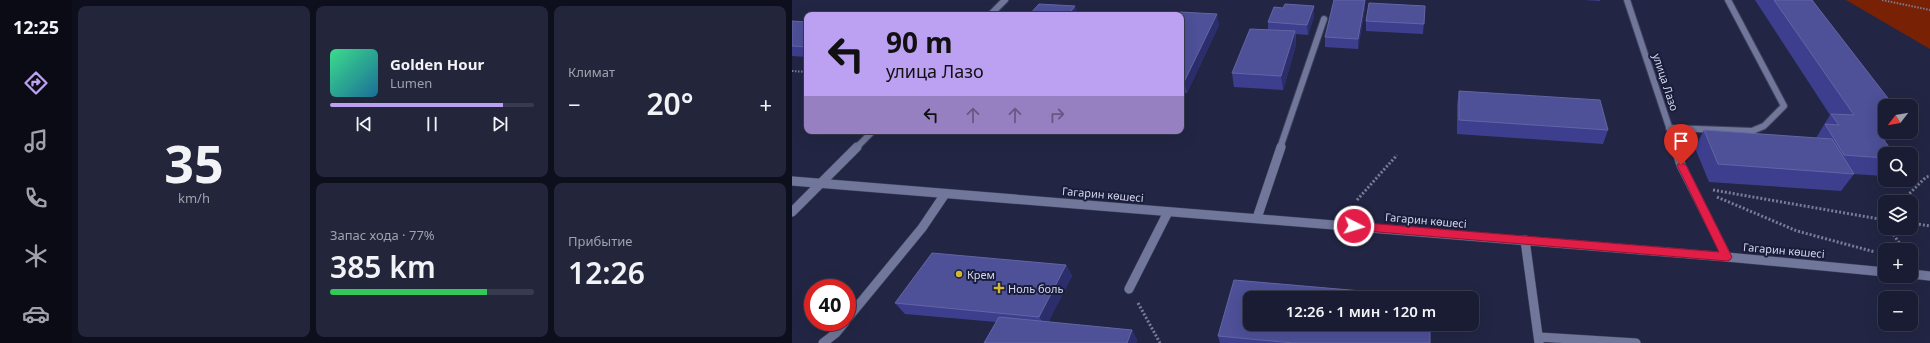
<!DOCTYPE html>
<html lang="ru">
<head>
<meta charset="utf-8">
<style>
  body { margin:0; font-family:"Noto Sans",sans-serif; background:#23253b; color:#f1f3f6; height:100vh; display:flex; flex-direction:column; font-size:15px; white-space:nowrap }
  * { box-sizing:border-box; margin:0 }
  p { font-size:13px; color:#9fa1ac }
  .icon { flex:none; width:22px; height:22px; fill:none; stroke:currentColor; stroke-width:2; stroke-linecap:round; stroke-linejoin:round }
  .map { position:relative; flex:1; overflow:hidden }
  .side { display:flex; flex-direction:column; gap:6px; padding:6px; background:#0e0f1c; width:720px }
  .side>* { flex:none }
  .hud { position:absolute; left:12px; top:12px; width:380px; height:122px; border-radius:8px; box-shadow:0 4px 16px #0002,0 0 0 1px #383a4e; background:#bca0f2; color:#111; overflow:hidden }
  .needle { width:26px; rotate:239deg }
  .buttons { position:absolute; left:1086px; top:99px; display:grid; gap:8px }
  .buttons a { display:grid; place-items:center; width:40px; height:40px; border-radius:8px; background:#1a1c33; box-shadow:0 4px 16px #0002,0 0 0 1px #383a4e; font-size:20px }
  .speed { position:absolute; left:12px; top:279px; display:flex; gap:8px; font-size:20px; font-weight:700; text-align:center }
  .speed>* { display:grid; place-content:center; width:52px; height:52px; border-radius:50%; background:#1a1c33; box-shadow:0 4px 16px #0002,0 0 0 1px #383a4e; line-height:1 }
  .speed .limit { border:6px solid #d22; background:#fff; color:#111 }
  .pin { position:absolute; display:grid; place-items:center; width:34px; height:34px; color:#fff; margin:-41px -17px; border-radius:50% 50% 50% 0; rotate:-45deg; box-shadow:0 0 4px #0007 }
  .pin .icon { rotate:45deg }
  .me { position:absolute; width:44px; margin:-22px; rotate:95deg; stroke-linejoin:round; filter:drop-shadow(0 0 3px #0008) }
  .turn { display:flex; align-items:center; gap:14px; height:84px; padding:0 16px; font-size:18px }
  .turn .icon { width:52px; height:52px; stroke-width:2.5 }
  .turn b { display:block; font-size:28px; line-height:34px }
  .lanes { display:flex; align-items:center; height:38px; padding:0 16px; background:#0003; justify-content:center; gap:20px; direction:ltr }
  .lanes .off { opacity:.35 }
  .big { font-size:30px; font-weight:600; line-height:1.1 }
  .side .card { flex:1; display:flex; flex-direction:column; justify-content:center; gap:6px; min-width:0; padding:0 14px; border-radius:8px; background:#23253b }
  .side .dial { align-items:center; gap:0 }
  .dial b { font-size:52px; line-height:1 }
  .song { display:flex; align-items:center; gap:12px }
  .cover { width:48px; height:48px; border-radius:6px; background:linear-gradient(135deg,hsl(150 70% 55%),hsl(200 70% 35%)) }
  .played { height:4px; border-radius:2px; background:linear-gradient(90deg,#bca0f2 85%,#383a4e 85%) }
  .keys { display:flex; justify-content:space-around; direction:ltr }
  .heat { display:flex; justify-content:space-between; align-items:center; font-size:22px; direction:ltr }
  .charge { height:6px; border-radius:3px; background:linear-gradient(90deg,#34c759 77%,#383a4e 0) }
  .side .tiles { flex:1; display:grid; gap:6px; grid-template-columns:repeat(3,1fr) }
  .card:first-child { grid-row:span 2 }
  .trip { position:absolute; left:451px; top:291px; width:236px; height:40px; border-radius:8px; background:#1a1c33; box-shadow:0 4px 16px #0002,0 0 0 1px #383a4e; font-weight:600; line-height:40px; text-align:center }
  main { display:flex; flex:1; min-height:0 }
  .menu { display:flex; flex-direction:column; width:72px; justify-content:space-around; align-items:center; background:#0a0b14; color:#9fa1ac }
  .menu .icon { width:28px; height:28px }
  .menu .selected { color:#bca0f2 }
  .menu b { font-size:18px; color:#f1f3f6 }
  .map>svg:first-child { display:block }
  .green { fill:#792104 }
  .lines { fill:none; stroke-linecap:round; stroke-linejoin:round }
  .service-far1-casing { stroke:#40435c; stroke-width:8 }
  .service-casing { stroke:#40435c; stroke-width:10 }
  .minor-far1-casing { stroke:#40435c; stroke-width:8 }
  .minor-casing { stroke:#40435c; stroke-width:10 }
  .tertiary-casing { stroke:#40435c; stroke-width:10 }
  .path-far1 { stroke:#797d96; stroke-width:2; stroke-dasharray:1.5 1.5; stroke-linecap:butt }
  .path { stroke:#797d96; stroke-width:3; stroke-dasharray:2 2; stroke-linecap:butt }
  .service-far1 { stroke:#70779b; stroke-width:6 }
  .service { stroke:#70779b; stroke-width:9 }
  .minor-far1 { stroke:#70779b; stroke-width:6 }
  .minor { stroke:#70779b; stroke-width:9 }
  .tertiary { stroke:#70779b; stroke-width:9 }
  .wall { fill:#3d3f8e }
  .shaded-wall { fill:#2c2e6c }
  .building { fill:#4e5098; stroke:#6365a5 }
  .route { fill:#e11d48; stroke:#92132f }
  .poi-dot { fill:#d2b735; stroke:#191c3a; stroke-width:1.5 }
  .labels { text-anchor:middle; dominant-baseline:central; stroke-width:4; stroke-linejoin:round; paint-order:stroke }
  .street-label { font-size:11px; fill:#d4d8ec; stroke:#191c3a }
  .poi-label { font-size:11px; fill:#d4d8ec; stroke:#191c3a; text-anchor:start }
</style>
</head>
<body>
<main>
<nav class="menu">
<b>12:25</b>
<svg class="icon selected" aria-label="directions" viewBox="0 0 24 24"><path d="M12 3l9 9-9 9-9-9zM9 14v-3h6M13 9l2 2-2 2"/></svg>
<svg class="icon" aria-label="music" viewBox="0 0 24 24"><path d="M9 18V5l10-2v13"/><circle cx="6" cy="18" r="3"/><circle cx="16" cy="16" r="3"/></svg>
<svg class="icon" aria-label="phone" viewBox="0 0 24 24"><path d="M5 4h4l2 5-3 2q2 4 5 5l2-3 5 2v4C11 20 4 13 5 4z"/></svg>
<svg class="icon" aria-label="climate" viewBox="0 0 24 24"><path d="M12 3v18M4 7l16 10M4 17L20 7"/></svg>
<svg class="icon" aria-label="car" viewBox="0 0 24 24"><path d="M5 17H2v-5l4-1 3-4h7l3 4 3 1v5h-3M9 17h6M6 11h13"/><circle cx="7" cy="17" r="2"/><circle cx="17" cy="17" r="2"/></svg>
</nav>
<section class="side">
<div class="tiles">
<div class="card dial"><b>35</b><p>km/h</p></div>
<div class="card">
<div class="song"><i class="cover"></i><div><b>Golden Hour</b><p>Lumen</p></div></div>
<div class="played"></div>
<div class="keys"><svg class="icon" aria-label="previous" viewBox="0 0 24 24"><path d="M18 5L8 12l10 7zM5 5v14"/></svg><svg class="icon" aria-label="pause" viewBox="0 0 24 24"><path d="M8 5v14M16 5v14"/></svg><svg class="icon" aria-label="next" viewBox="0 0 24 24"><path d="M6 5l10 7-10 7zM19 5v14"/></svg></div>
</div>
<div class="card"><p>Климат</p>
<div class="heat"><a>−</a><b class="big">20°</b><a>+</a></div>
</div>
<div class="card"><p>Запас хода · 77%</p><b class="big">385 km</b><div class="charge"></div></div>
<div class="card"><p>Прибытие</p><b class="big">12:26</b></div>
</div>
</section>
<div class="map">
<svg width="1138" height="343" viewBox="0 0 1138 343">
  <rect width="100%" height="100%" fill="#222644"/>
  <path class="green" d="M1054 0H1138V49Z"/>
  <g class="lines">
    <g class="service-far1-casing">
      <path id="service-far1" d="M877 128 960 131 972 126 992 106 936 0
        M488 148 532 19"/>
    </g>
    <g class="service-casing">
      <path id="service" d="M0 212 28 184
        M465 218 489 147
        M733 240 747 343
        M337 289 376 212
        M55 319 130 228 153 194
        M747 337 844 343
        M31 343 44 333 53 322"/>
    </g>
    <g class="minor-far1-casing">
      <path id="minor-far1" d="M835 0 884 148
        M198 15 213 0
        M64 148 81 131"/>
    </g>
    <g class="minor-casing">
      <path id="minor" d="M883 147 889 165 935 257
        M28 184 65 147"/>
    </g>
    <g class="tertiary-casing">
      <path id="tertiary" d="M0 181 935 257 1093 272
        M1119 274 1138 276"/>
    </g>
    <path class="path-far1" d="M1090 0 1138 10
      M0 71 15 72"/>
    <path class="path" d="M921 190 1093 220
      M925 197 1005 231 1083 252
      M565 200 605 155
      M1109 202 1134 177 1138 176
      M1119 223 1138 226
      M1097 228 1112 250
      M346 303 368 343"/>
    <use href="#service-far1" class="service-far1"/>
    <use href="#service" class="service"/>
    <use href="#minor-far1" class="minor-far1"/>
    <use href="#minor" class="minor"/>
    <use href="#tertiary" class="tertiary"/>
  </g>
  <path class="wall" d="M792 0H808V1Z
    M963 0H1020L1093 106V132L1100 133 1093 141V174L1091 176 1062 174 1049 191 917 182 903 148 912 130 1024 138 1038 115Z
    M522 6V16L516 35 504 34V45L491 90 442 87 440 73 476 30V22L491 8Z
    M633 6 631 34 574 31V21Z
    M573 8 566 49 533 47V37Z
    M389 15 427 25 395 93 389 92Z
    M0 21 15 22V57L0 56Z
    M667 91 816 130 811 144 665 134V105Z
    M274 265 280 276 256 322 340 330 345 340 344 343H192L204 322 113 314 103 303Z
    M426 336 638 343H428Z"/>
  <path class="shaded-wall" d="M573 0V8L566 49V39Z
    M283 6 286 15H276Z
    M522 6V16L516 35 515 25Z
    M425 14 427 25 395 93 392 82Z
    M503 31 504 45 491 90 489 76Z
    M274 265 280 276 254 327 247 317Z
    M340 330 345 340 344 343H335Z"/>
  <path class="building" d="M542 0H573L566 39 533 37Z
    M982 0H1020L1102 106H1093V116H1087L1093 124V132H1099L1100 133 1086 132 1102 154H1093V158L1052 155 1033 124 1047 125 1039 114 1062 115Z
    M577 3 633 6 632 24 574 21Z
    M247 4 283 6 276 15H237Z
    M493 4 522 6 515 25 476 22 482 7 491 8Z
    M388 12 425 14 392 82H389V15H386Z
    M0 21 15 22V47L0 46Z
    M458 29 503 31 489 76 440 73Z
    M667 91 808 100 816 130 667 120Z
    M912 130 1040 139 1062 174 926 164Z
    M140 253 274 265 247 317 103 303Z
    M442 280 639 297V298H458V324H638V343H501L426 336Z
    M207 317 340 330 335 343H192Z"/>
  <path class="route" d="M889 162 894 165 940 257 938 260 935 261 562 230 558 226 562 222 927 252 885 165Z"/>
  <g class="poi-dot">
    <circle cx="167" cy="274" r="4"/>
    <path d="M205 282h4v4h4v4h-4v4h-4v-4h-4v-4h4z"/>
  </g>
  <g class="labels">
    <g class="street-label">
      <text transform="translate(874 82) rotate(72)">улица Лазо</text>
      <text transform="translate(311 194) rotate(5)">Гагарин көшесі</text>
      <text transform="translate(634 220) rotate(5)">Гагарин көшесі</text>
      <text transform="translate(992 250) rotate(5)">Гагарин көшесі</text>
    </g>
    <g class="poi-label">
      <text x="175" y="274">Крем</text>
      <text x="216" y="288">Ноль боль</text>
    </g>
  </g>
</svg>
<div class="buttons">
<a><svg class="needle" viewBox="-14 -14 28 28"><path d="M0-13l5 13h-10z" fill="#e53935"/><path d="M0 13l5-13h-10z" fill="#9fa1ac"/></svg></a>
<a><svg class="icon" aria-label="search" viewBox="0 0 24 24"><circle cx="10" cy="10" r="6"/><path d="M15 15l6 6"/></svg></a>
<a><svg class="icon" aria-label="layers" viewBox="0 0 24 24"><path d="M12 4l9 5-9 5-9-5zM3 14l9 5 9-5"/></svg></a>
<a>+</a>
<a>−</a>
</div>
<div class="speed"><div class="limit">40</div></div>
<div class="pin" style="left:889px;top:165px;background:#d93025"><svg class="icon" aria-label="arrive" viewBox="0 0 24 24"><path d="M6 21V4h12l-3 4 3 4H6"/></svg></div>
<svg class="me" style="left:562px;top:226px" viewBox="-20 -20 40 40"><circle r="17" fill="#e11d48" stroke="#fff" stroke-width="3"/><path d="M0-11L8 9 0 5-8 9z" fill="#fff"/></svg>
<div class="trip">12:26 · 1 мин · 120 m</div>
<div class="hud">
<div class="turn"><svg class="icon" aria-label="left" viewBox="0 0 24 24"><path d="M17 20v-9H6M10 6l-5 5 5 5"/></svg><div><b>90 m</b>улица Лазо</div></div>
<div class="lanes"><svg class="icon" aria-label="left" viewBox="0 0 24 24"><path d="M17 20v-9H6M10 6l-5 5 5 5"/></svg><svg class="icon off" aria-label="ahead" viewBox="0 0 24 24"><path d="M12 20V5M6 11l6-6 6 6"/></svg><svg class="icon off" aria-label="ahead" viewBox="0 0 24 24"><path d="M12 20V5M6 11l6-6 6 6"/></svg><svg class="icon off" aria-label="right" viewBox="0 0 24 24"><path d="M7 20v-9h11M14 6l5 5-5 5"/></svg></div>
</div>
</div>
</main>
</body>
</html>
